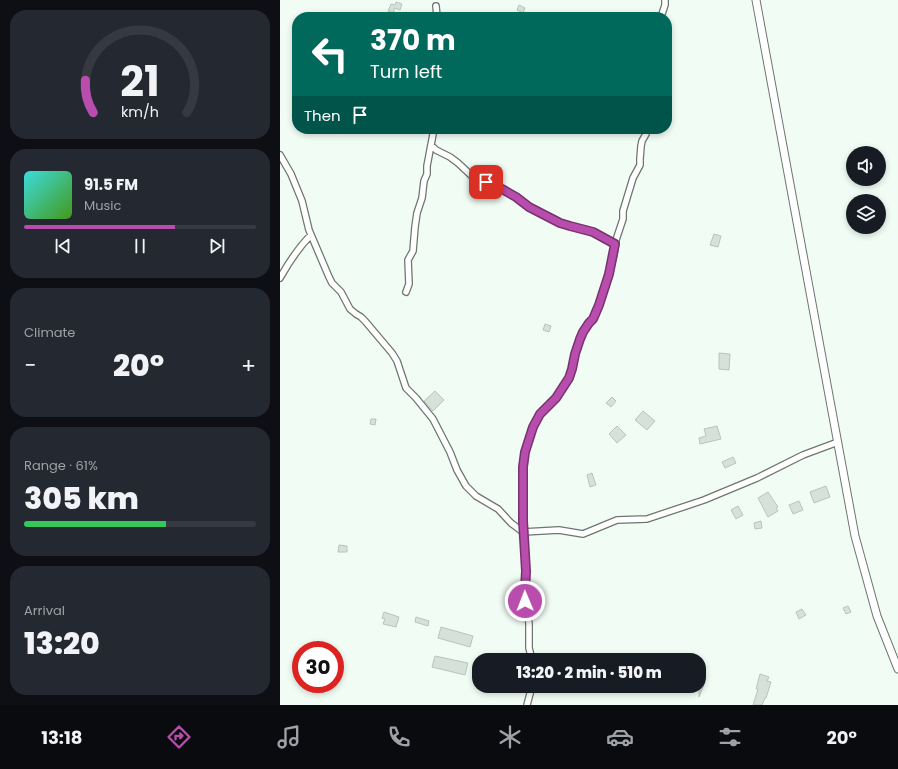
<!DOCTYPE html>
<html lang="en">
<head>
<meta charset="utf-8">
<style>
  body { margin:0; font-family:Poppins,sans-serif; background:#242831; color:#f1f3f6; height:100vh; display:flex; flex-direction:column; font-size:15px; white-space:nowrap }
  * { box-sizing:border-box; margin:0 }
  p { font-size:13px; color:#9ea1a6 }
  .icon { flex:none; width:22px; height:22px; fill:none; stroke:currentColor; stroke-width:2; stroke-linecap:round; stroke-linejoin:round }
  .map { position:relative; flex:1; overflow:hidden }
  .panel { display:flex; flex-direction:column; gap:10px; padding:10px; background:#0d0f14; width:280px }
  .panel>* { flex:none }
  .top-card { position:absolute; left:12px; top:12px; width:380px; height:122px; border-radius:16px; box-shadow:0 2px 6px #0003; background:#00695c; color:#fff; overflow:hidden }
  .buttons { position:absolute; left:566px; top:146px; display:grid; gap:8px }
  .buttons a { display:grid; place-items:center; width:40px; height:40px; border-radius:50%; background:#171b24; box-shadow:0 2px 6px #0003; font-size:20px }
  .speed { position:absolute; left:12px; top:641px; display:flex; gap:8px; font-size:20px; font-weight:700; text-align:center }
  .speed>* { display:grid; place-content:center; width:52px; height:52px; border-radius:50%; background:#171b24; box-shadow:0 2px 6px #0003; line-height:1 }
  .speed .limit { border:6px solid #d22; background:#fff; color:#111 }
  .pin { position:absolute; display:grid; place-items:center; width:34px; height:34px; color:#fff; margin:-17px; border-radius:8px; box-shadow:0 2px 6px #0006 }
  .me { position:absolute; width:44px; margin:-22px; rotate:359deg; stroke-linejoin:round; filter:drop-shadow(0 0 3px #0008) }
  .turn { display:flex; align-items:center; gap:14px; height:84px; padding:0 12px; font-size:18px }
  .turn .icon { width:52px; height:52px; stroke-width:2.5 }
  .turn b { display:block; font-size:28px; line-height:34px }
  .then { display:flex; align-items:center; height:38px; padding:0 12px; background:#0003; gap:8px; font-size:15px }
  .big { font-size:30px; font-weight:800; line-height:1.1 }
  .panel .tile { flex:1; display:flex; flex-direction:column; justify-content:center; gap:6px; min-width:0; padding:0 14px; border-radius:16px; background:#242831 }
  .panel .dial { align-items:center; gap:0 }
  .dial svg { height:104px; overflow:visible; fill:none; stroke:#363941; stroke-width:7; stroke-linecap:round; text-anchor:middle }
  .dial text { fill:#f1f3f6; stroke:none }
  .song { display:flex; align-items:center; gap:12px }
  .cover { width:48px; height:48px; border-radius:6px; background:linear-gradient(135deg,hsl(180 70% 55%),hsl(100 70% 35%)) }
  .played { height:4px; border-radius:2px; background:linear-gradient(90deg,#b94dad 65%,#363941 65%) }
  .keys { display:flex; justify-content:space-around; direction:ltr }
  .heat { display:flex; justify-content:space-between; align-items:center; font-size:22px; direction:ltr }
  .charge { height:6px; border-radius:3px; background:linear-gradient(90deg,#34c759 61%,#363941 0) }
  .trip { position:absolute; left:192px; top:653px; width:234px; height:40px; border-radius:16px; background:#171b24; box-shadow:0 2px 6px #0003; font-weight:800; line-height:40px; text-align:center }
  .tabs { display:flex; height:64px; justify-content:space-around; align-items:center; background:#090b0e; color:#9ea1a6 }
  .tabs .icon { width:28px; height:28px }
  .tabs .current { color:#b94dad }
  .tabs b { font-size:18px; color:#f1f3f6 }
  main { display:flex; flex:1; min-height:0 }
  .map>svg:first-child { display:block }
  .building { fill:#d6e1d9; stroke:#b9c4bc }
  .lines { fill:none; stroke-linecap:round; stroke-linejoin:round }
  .minor-casing { stroke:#6d766f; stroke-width:8 }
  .tertiary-casing { stroke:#6d766f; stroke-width:9 }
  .minor { stroke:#fff; stroke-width:5.5 }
  .tertiary { stroke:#fff; stroke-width:7 }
  .route-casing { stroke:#783270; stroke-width:10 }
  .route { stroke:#b94dad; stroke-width:7 }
</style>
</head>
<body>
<main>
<section class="panel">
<div class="tile dial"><svg viewBox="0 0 100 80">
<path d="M14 69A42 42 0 1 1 86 69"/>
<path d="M14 69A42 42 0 0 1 8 44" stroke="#b94dad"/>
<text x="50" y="56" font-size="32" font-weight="700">21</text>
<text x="50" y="72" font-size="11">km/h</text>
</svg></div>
<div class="tile">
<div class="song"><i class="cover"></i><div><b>91.5 FM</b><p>Music</p></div></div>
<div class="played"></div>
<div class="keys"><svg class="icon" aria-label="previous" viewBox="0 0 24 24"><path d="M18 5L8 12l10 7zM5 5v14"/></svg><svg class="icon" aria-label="pause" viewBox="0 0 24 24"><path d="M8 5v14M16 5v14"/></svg><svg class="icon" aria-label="next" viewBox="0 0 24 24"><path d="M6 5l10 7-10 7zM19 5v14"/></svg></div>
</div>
<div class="tile"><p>Climate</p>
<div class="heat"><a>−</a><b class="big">20°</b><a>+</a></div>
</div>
<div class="tile"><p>Range · 61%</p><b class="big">305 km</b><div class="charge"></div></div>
<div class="tile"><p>Arrival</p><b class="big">13:20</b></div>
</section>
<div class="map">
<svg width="618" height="705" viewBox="0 0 618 705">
  <rect width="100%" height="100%" fill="#f1fcf4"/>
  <path class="building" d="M116 2 122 4 120 10 115 8 113 13 108 11 111 4 115 5Z
    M239 5 245 8 243 13 237 10Z
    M434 234 441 236 438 247 430 245Z
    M265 324 271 326 269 332 263 330Z
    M439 353 450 354 449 370 439 369Z
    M155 391 164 400 153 411 144 401Z
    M332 397 336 401 331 407 326 403Z
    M363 411 375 421 367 430 355 420Z
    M91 419H96L95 425 90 424Z
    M337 426 346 435 337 443 329 434Z
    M437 426 441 439 420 444 419 438 426 436 424 429Z
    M453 457 456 463 445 468 442 462Z
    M312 473 316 485 310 487 307 475Z
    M546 486 550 497 534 503 530 492Z
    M488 492 498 507 496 508 498 511 488 517 478 498Z
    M519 501 523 510 513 514 509 505Z
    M458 506 463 515 456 519 451 510Z
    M481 521 482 528 475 529 474 523Z
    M59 545 67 546V552H58Z
    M568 606 571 612 566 614 563 608Z
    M522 609 526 615 519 619 516 612Z
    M104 612 119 617 116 627 103 624 105 619 102 618Z
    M136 617 149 621 148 626 135 622Z
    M161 627 193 636 190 647 158 638Z
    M155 656 188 663 185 675 152 667Z
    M480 674 489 677 487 681 491 682 486 698H485L482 705H473L478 689H476Z
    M419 680 425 682 419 697Z"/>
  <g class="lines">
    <g class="minor-casing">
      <path id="minor" d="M156 6 157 17
        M381 17 385 5V0
        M151 145 156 150 170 157 178 163 193 177 222 189 236 197 249 207 276 220 280 223 290 226 313 232 335 245
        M0 155 11 174 22 201 29 230 49 277 52 283 61 292 70 309 76 314 81 317 85 321 112 353 117 361 126 388 136 398 153 419 170 452 177 470 186 486 196 496 218 509 231 523 243 532 279 530 303 534 337 520 367 519 424 500 477 478 523 455 558 442
        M0 278C9 262 18 248 31 235
        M126 292 129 284 128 260 133 251 135 227 137 213 142 198 144 181 147 174V166L154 129
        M252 660 249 648V624L245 590 246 571 243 521V467L245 452 253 427 260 414 276 398 289 378 292 369 295 354 298 346 300 339 303 332 309 323 313 319 319 305 329 274 334 254 336 240 343 219V211L353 178 360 165V159L361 146 362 141 366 134V129
        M247 705 252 686"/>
    </g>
    <g class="tertiary-casing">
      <path id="tertiary" d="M476 0 575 536 597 616 618 669"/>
    </g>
    <use href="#minor" class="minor"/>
    <use href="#tertiary" class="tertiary"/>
  </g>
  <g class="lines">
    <g class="route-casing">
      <path id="route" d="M206 182 222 189 236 197 249 207 280 223 290 226 313 232 335 244 329 274 319 305 313 319 309 323 303 332 300 339 295 354 292 369 289 378 276 398 260 414 253 427 245 452 243 467V521L246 571 245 590V601"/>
    </g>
    <use href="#route" class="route"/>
  </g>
</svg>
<div class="buttons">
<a><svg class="icon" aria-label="sound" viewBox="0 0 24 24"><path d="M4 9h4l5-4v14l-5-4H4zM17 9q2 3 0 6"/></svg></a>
<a><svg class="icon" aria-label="layers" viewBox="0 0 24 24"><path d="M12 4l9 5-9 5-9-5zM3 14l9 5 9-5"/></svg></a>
</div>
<div class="speed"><div class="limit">30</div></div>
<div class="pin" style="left:206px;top:182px;background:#d93025"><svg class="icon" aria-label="arrive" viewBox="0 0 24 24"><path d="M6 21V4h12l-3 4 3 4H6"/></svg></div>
<svg class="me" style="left:245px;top:601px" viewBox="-20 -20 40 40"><circle r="17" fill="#b94dad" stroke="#fff" stroke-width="3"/><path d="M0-11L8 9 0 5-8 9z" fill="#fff"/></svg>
<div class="trip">13:20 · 2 min · 510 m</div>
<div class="top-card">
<div class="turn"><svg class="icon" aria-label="left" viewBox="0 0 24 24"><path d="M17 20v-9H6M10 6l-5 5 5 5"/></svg><div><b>370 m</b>Turn left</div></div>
<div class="then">Then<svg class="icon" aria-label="arrive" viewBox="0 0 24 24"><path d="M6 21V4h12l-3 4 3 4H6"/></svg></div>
</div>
</div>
</main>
<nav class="tabs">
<b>13:18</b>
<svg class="icon current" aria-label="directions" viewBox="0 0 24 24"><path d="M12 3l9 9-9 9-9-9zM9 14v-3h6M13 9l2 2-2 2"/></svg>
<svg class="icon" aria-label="music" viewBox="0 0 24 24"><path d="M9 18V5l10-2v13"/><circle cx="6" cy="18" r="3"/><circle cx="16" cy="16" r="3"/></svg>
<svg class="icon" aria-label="phone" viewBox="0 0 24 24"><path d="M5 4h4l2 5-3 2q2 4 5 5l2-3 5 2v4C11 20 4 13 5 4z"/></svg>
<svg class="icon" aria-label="climate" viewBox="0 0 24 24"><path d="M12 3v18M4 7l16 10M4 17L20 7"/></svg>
<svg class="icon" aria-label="car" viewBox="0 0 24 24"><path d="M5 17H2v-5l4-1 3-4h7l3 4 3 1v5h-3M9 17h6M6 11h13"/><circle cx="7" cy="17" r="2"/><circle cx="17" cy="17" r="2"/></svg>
<svg class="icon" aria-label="filters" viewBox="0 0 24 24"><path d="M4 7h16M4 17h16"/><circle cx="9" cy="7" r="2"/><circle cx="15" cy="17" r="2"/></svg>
<b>20°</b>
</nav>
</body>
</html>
